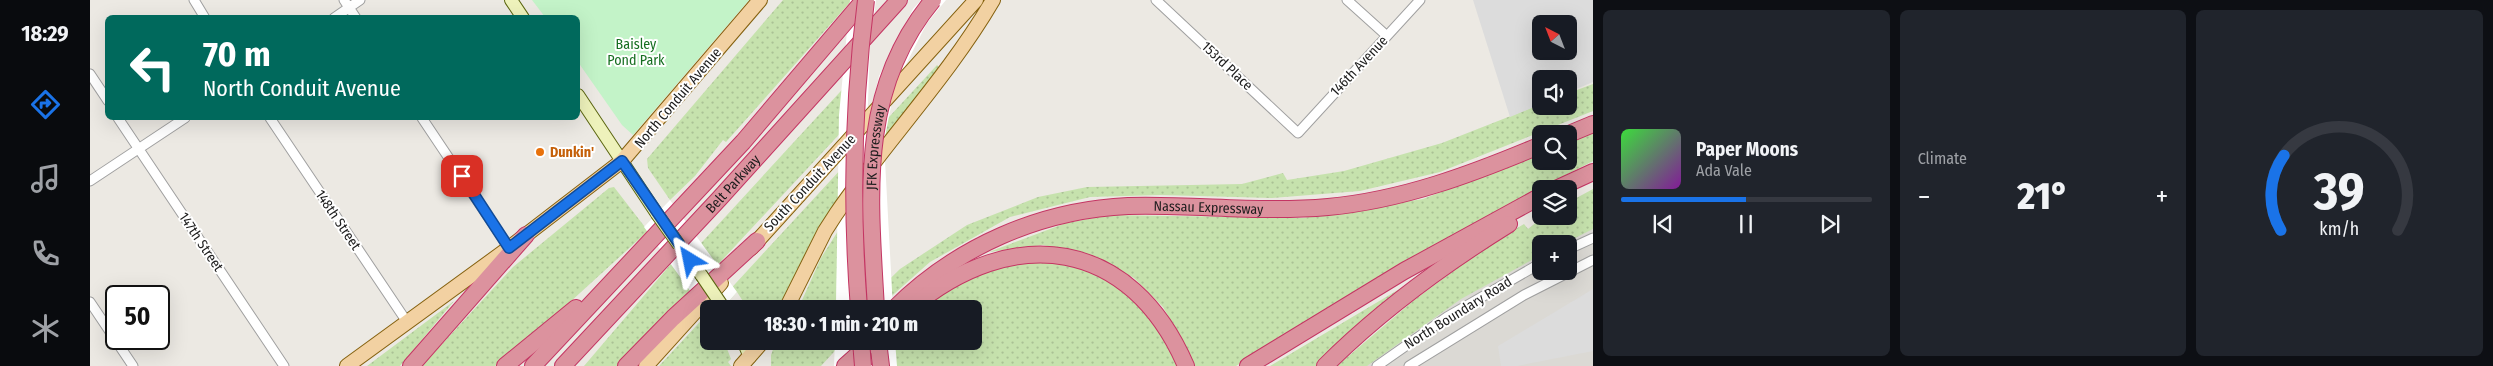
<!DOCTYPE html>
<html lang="en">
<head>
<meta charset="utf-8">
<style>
  body { margin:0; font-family:"Fira Sans Condensed",sans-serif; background:#20242c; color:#f1f3f6; height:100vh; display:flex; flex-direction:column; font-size:19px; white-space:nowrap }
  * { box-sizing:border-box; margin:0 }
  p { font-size:16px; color:#9ea1a6 }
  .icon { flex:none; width:28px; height:28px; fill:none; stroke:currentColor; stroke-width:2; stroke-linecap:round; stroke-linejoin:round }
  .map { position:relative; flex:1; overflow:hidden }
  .panel { display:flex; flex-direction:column; gap:10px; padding:10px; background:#0d0f14; width:900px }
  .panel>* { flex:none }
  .hud { position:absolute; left:15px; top:15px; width:475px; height:105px; border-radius:8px; box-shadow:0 5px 20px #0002; background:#00695c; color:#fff; overflow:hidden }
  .needle { width:32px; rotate:318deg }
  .fabs { position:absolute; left:1442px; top:15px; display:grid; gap:10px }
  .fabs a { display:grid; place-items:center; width:45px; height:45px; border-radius:8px; background:#171b24; box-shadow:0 5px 20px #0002; font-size:25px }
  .speed { position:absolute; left:15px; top:285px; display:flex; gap:10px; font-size:25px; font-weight:700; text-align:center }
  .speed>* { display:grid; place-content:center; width:65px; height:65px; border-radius:50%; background:#171b24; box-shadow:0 5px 20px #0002; line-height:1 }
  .speed .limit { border:2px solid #111; border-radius:8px; background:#fff; color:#111 }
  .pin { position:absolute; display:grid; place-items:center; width:42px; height:42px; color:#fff; margin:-21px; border-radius:10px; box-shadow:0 2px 8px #0006 }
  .me { position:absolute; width:55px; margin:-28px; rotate:325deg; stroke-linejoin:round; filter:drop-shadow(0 0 4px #0008) }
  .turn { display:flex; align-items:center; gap:18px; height:105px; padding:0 15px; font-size:22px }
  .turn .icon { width:65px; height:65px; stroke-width:2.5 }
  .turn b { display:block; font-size:35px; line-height:42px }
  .big { font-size:38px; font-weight:800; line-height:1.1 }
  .panel .tile { flex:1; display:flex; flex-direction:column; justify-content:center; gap:8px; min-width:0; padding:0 18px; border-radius:8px; background:#20242c }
  .panel .dial { align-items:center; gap:0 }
  .dial svg { height:130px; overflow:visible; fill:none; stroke:#363941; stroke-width:7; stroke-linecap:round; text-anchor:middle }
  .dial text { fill:#f1f3f6; stroke:none }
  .song { display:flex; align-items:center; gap:15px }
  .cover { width:60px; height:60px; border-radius:8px; background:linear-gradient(135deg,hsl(120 70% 55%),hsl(290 70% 35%)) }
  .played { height:5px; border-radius:2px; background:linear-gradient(90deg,#1a73e8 50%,#363941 50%) }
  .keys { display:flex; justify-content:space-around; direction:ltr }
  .heat { display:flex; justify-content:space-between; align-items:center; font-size:28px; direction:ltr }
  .panel .tiles { flex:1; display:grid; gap:10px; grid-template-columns:repeat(3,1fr) }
  .trip { position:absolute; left:610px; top:300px; width:282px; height:50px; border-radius:8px; background:#171b24; box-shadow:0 5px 20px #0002; font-weight:800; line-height:50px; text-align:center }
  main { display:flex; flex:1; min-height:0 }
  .dock { display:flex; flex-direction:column; width:90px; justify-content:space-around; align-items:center; background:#090b0e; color:#9ea1a6 }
  .dock .icon { width:35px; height:35px }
  .dock .current { color:#1a73e8 }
  .dock b { font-size:22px; color:#f1f3f6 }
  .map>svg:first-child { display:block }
  .airport { fill:#dbd9d4; fill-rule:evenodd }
  .grass { fill:url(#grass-dots) }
  .park { fill:#c3f3c8 }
  .parking { fill:#dcdcdc; fill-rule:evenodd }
  .pier { fill:#fff }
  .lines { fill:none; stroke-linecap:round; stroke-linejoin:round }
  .minor-casing { stroke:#a0a0a0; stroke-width:11 }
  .secondary-casing { stroke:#5b6610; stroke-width:14 }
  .primary-casing { stroke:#85610f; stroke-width:16 }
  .motorway-casing { stroke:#c43563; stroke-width:18 }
  .minor { stroke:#fff; stroke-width:9 }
  .secondary { stroke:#eef2bb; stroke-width:12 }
  .primary { stroke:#f2d1a2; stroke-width:14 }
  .motorway { stroke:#dc929e; stroke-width:16 }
  .secondary-bridge-casing { stroke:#5b6610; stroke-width:14; stroke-linecap:butt }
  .motorway-bridge-casing { stroke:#c43563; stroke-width:18; stroke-linecap:butt }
  .secondary-bridge { stroke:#eef2bb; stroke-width:12 }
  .motorway-bridge { stroke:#dc929e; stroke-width:16 }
  .route-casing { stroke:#114b97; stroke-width:12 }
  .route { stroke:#1a73e8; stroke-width:9 }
  .food-dot { fill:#e8710a; stroke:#fff; stroke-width:2 }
  .labels { text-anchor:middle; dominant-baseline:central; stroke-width:4; stroke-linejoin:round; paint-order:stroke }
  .park-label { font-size:14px; fill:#166e20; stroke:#fff }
  .street-label { font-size:14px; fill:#1c1c1c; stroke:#fff }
  .food-label { font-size:14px; font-weight:bold; fill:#c56008; stroke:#fff; text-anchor:start }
</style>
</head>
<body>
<main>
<nav class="dock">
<b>18:29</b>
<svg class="icon current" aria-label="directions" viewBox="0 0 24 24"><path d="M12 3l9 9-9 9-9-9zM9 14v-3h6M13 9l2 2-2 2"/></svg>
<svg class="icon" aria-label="music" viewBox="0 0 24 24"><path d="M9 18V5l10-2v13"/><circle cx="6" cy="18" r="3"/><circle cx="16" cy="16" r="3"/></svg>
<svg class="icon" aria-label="phone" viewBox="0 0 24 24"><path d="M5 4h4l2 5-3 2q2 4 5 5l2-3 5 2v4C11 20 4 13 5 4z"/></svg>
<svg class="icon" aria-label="climate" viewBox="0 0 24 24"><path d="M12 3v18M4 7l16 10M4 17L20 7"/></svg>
</nav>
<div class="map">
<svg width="1503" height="366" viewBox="0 0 1503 366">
  <defs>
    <pattern id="grass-dots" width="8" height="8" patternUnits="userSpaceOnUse" patternTransform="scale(1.25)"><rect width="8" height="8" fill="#c6e2ad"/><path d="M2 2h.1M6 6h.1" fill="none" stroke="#aac194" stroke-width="1.8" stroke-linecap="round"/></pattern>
  </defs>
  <rect width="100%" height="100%" fill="#ece9e3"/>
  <path class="airport" d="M1503 205V366H1253ZM1451 244H1479V271H1451Z"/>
  <path class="grass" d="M693 0H762L636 142 633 140 605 176 580 200 558 168 557 159Z
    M847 65 851 69 689 309H658L647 292 632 309H622Z
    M761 80 757 126 580 316 530 366H494L592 251 605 249 614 240Z
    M1503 84V111L1350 172 1270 191 1182 198 1070 195 1000 197 920 217 840 262 787 309H769L810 269 877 225 948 197 997 187 1152 184 1193 173 1197 180 1254 171 1352 143 1451 104V106H1479V93Z
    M1503 131V161L1399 215 1313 263 1146 366H773L795 341H884V309H832C852 292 878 272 903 265 962 250 1020 270 1060 314 1070 324 1076 340 1084 353L1095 345 1073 307 1044 278 1007 257 953 245 899 252 976 223 1021 215 1213 218 1333 199 1451 153V161H1479V142Z
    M524 187 558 231 434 344 405 366H332L423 267 519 188Z
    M1503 189V229L1473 244H1451V255L1371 299 1277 366H1247L1323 301 1397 246 1434 224 1438 229 1454 216H1479V202Z
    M748 231 746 309H708L731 258Z
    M1328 278 1228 366H1180Z
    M364 301 310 366H277Z
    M619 312V341H634L641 359 638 362 641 366H569Z
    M686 341H754L731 366H681V355Z"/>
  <path class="park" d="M442 0H659L543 135 532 125 488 62V18L455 17Z"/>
  <path class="parking" d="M1383 0H1503V82L1479 92V79H1451V104L1420 117ZM1451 24H1479V51H1451Z
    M1503 289V351L1427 366H1411L1408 346Z"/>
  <path class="pier" d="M760 0H786L780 47 777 129 789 76 823 9 831 0H856L837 23 805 86 794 142 803 309H746L749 115Z
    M580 200 647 292 632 309H619V317L554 227Z
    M745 341H805L807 366H744Z"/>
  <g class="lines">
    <g class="minor-casing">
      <path id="minor" d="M104 0 115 18
        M254 0 266 18
        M1066 0 1208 133 1330 0
        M1257 0 1297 36
        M244 18 270 0
        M0 74 18 101
        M28 118 194 366
        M180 118 317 322
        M332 118 419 248
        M0 181 95 118
        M1479 249 1503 238
        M0 302 43 366
        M1287 366 1357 317 1451 263
        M1319 366 1434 295 1503 260"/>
    </g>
    <g class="secondary-casing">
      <path id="secondary" d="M421 0 433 18
        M488 95 567 214
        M589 245 612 276
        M653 341 660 357"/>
    </g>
    <g class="primary-casing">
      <path id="primary" d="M661 248 886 0
        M696 309 735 231 746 214C796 141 858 77 903 0
        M257 366 419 248 532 161 670 0
        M556 366 631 283
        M651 366 673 341"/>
    </g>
    <g class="motorway-casing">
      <g id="motorway">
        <path d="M1479 134 1503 124"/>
        <path d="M1466 189 1503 172"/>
        <path id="s1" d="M804 309C866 247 950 210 1038 206 1104 204 1171 213 1238 207 1313 200 1382 174 1451 145"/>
        <path d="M820 309C923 222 1041 238 1096 366"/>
        <path d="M788 341 791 366"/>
        <path d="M321 366 436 235"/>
        <path d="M415 366 486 308"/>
        <path d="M443 366 653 142 774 0"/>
        <path id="s2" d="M473 366 629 199 809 0"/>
        <path d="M536 366 583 318 667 241"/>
        <path d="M755 366 783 341"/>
        <path d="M1158 366 1314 271 1451 196"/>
        <path d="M1235 366C1290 311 1353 265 1419 224"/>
      </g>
    </g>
    <use href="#minor" class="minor"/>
    <use href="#secondary" class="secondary"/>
    <use href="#primary" class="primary"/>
    <use href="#motorway" class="motorway"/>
    <g class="secondary-bridge-casing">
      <path id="secondary-bridge" d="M567 214 589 245
        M612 276 633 307"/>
    </g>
    <g class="motorway-bridge-casing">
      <g id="motorway-bridge">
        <path d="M769 309C761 207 763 102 776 0"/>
        <path id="s3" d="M786 309C780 198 767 91 843 0"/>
        <path d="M771 341 773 366"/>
      </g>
    </g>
    <use href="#secondary-bridge" class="secondary-bridge"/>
    <use href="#motorway-bridge" class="motorway-bridge"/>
  </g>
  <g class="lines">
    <g class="route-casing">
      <path id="route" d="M372 176 419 248 532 161 600 260"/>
    </g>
    <use href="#route" class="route"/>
  </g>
  <circle class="food-dot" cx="450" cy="152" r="5"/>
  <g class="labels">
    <g class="park-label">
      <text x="546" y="44">Baisley<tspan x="546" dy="16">Pond Park</tspan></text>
    </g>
    <g class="street-label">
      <text transform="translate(1137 66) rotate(43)">153rd Place</text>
      <text transform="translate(1269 66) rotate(-47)">146th Avenue</text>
      <text transform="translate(588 98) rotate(-50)">North Conduit Avenue</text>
      <text stroke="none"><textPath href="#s3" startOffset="162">JFK Expressway</textPath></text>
      <text transform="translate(720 183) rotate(-47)">South Conduit Avenue</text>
      <text stroke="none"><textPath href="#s2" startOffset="249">Belt Parkway</textPath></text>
      <text stroke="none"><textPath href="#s1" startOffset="342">Nassau Expressway</textPath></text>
      <text transform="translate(248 220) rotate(56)">148th Street</text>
      <text transform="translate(111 242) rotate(56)">147th Street</text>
      <text transform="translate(1368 313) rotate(-32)">North Boundary Road</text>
    </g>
    <g class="food-label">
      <text x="460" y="152">Dunkin'</text>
    </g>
  </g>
</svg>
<div class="fabs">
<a><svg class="needle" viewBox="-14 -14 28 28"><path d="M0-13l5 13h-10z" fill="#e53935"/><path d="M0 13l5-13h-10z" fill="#9ea1a6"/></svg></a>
<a><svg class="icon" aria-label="sound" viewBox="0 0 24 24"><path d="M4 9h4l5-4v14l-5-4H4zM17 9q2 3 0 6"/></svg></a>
<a><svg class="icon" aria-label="search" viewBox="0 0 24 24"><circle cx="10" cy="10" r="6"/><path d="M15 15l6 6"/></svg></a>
<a><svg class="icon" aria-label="layers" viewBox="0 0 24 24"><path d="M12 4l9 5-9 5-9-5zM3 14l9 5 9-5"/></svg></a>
<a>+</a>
</div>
<div class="speed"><div class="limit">50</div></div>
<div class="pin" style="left:372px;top:176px;background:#d93025"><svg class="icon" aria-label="arrive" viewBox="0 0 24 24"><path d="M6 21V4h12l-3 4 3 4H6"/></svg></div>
<svg class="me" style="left:600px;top:260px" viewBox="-20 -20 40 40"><path d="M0-17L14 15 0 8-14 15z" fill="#1a73e8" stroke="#fff" stroke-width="4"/></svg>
<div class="trip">18:30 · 1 min · 210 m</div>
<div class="hud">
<div class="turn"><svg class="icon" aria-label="left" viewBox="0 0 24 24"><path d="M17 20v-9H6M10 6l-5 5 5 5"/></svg><div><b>70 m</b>North Conduit Avenue</div></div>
</div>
</div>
<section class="panel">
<div class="tiles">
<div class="tile">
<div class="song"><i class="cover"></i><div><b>Paper Moons</b><p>Ada Vale</p></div></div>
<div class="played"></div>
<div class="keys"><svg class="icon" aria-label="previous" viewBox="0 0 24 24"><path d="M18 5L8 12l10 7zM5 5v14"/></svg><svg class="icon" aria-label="pause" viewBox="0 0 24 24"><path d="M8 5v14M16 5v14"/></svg><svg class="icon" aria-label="next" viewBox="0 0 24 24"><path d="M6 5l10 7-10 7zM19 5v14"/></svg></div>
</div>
<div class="tile"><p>Climate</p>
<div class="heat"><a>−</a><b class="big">21°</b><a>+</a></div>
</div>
<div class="tile dial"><svg viewBox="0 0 100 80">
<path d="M14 69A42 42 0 1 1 86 69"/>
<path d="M14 69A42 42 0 0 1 16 23" stroke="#1a73e8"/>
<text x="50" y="56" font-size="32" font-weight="700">39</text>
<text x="50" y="72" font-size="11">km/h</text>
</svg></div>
</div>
</section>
</main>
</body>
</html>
